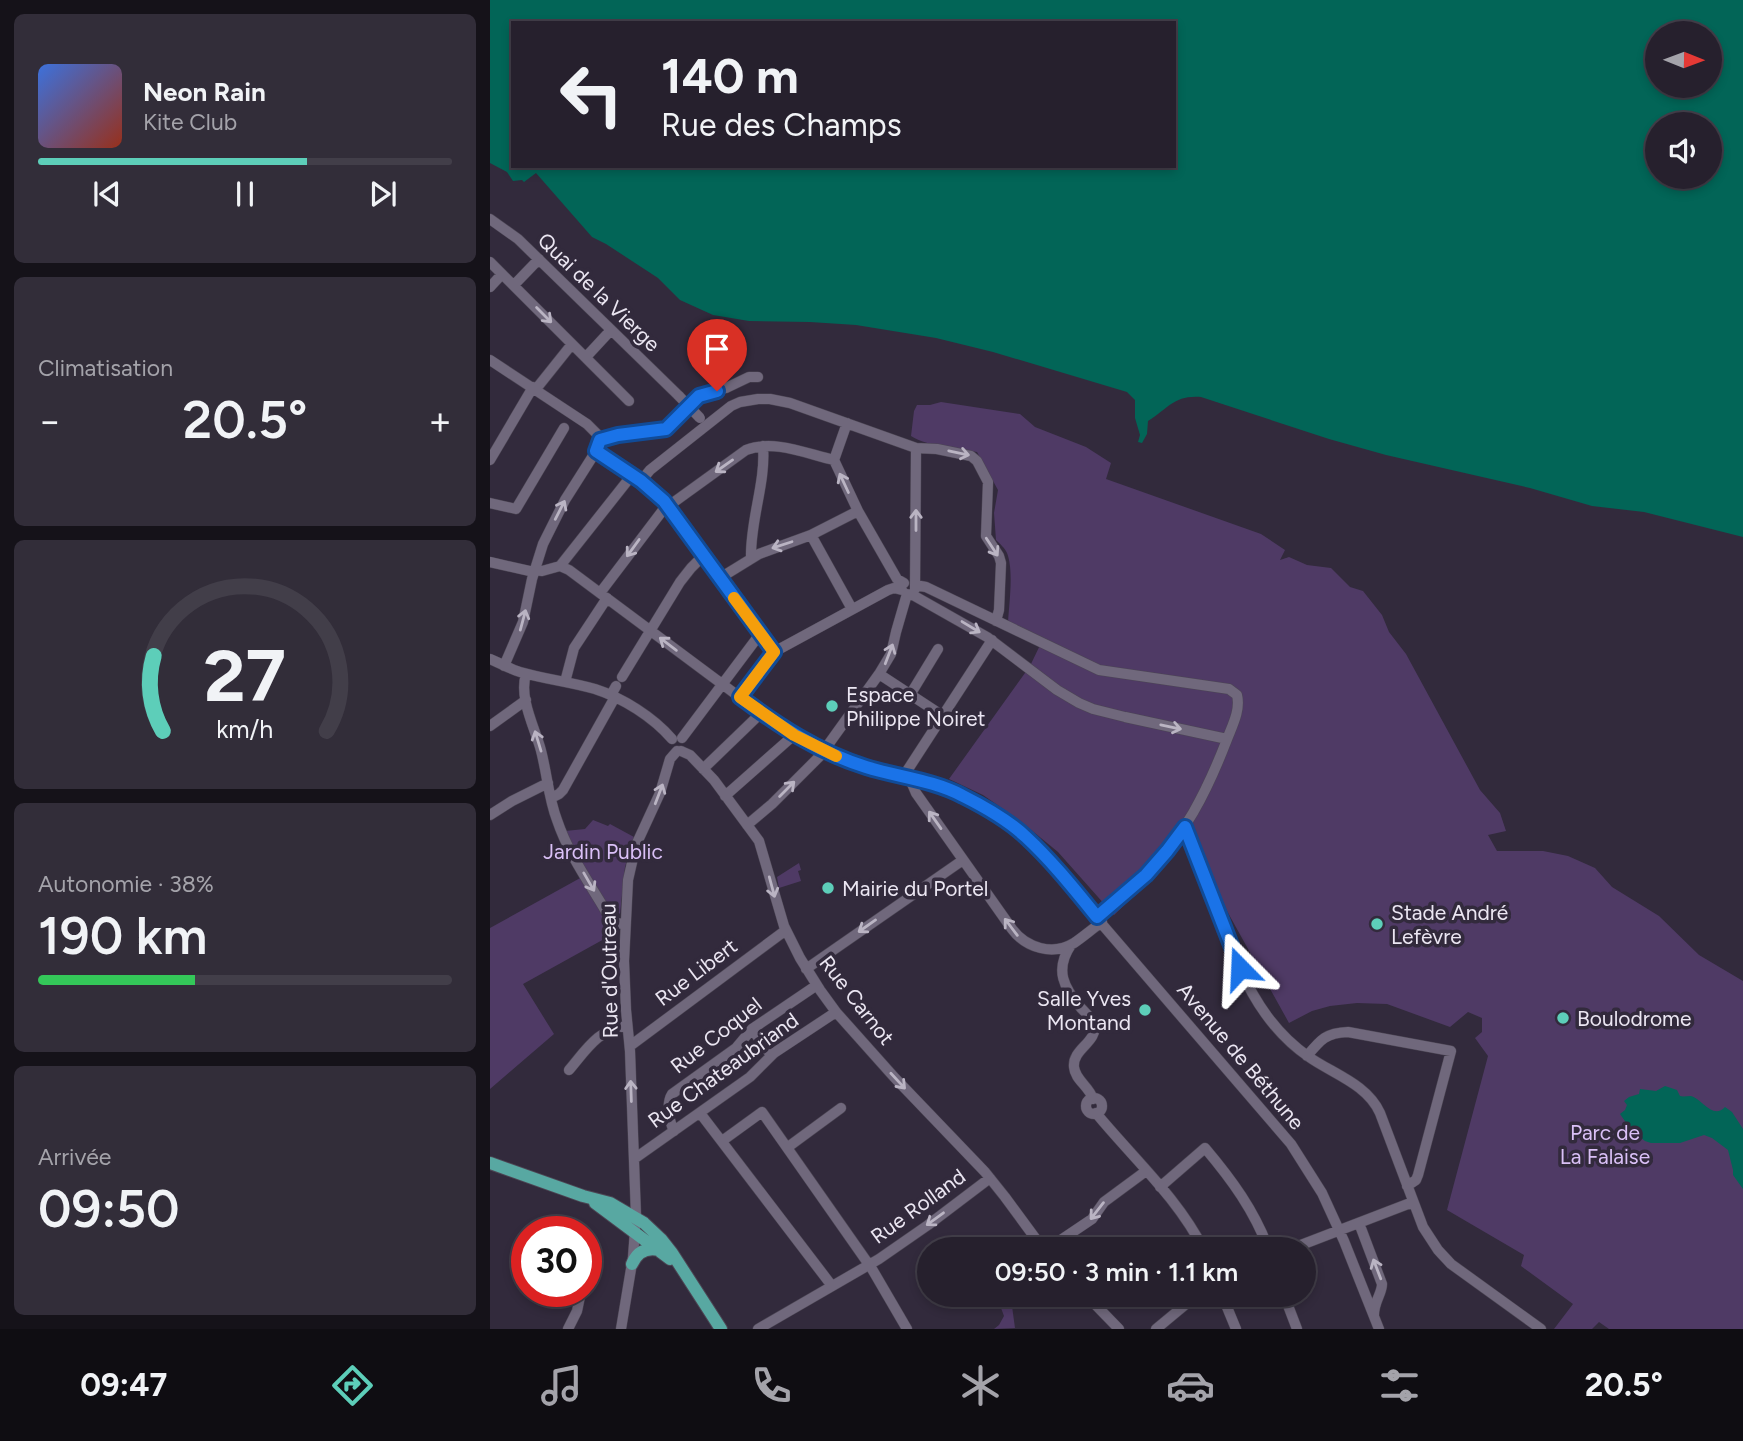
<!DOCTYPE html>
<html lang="fr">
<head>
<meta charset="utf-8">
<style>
  body { margin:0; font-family:Figtree,sans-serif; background:#322d39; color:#f1f3f6; height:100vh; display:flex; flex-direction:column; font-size:26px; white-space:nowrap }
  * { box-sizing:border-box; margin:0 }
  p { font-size:23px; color:#a4a3aa }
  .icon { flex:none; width:38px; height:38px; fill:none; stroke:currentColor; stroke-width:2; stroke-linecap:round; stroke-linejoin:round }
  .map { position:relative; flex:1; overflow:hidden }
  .panel { display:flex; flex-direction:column; gap:14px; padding:14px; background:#151219; width:490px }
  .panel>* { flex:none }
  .top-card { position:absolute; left:21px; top:21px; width:665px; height:147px; border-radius:0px; box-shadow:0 4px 10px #0003,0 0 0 2px #423e49; background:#26202d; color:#f1f3f6; overflow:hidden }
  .needle { width:46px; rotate:91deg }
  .controls { position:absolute; left:1155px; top:21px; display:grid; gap:14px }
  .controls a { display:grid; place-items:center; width:77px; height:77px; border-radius:50%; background:#26202d; box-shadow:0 4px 10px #0003,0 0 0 2px #423e49; font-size:35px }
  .speed { position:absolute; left:21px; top:1216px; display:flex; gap:14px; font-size:35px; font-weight:700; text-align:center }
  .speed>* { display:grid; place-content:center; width:91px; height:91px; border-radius:50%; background:#26202d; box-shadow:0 4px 10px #0003,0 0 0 2px #423e49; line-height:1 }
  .speed .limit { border:10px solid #d22; background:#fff; color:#111 }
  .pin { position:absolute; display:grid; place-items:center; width:60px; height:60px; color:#fff; margin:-72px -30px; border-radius:50% 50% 50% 0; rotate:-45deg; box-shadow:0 0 7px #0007 }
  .pin .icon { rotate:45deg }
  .me { position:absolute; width:77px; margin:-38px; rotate:339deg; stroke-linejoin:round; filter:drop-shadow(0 0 5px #0008) }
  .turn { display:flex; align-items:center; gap:24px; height:147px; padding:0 35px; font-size:32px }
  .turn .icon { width:91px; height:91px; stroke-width:2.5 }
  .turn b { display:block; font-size:49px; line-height:60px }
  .big { font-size:52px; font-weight:600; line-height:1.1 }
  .panel .tile { flex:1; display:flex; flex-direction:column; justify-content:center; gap:10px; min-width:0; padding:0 24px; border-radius:10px; background:#322d39 }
  .panel .dial { align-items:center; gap:0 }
  .dial svg { height:182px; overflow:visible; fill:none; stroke:#423e49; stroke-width:7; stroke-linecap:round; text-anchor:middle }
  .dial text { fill:#f1f3f6; stroke:none }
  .song { display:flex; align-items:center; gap:21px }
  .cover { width:84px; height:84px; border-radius:10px; background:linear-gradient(135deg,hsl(220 70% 55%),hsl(10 70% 35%)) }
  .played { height:7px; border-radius:4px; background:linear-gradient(90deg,#5dceb9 65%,#423e49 65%) }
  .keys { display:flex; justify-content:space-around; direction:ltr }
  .heat { display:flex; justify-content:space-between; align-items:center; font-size:38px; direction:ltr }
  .charge { height:10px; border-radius:5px; background:linear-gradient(90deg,#34c759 38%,#423e49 0) }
  .trip { position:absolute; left:427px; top:1237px; width:399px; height:70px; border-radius:35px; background:#26202d; box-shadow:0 4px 10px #0003,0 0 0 2px #423e49; font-weight:600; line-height:70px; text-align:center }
  .tab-bar { display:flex; height:112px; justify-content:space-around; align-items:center; background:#0f0d12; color:#a4a3aa }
  .tab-bar .icon { width:49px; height:49px }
  .tab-bar .active { color:#5dceb9 }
  .tab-bar b { font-size:32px; color:#f1f3f6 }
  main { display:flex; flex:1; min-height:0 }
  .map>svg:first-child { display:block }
  .green { fill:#4f3a65 }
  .water { fill:#026557; fill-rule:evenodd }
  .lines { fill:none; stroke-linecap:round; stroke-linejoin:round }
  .minor-casing { stroke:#4c4654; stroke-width:11 }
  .major-casing { stroke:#4c4654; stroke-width:14 }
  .minor { stroke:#70687c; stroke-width:10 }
  .major { stroke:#58a8a2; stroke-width:12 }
  .minor-bridge-casing { stroke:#4c4654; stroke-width:11; stroke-linecap:butt }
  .minor-bridge { stroke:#70687c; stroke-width:10 }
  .oneway { stroke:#bab4c3 }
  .route-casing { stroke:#114b97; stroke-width:18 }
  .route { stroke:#1a73e8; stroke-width:12 }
  .slow { stroke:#f59e0b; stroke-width:12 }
  .poi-dot { fill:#5dceb9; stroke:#322a3c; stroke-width:2.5 }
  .labels { text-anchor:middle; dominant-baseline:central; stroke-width:7; stroke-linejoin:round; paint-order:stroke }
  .street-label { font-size:21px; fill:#ebe6f2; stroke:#322a3c }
  .poi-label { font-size:21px; fill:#ebe6f2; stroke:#322a3c; text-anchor:start }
  .park-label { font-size:21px; fill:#dac0f7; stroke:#322a3c }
</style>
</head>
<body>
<main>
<section class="panel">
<div class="tile">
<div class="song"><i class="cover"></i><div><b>Neon Rain</b><p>Kite Club</p></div></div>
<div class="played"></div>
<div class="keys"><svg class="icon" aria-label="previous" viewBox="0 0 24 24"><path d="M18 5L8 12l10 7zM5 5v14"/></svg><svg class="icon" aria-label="pause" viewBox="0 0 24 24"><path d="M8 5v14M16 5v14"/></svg><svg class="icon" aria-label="next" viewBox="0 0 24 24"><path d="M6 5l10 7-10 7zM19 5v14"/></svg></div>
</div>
<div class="tile"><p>Climatisation</p>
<div class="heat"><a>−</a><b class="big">20.5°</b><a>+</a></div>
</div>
<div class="tile dial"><svg viewBox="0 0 100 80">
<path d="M14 69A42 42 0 1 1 86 69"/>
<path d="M14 69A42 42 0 0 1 10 36" stroke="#5dceb9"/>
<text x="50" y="56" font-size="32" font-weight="700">27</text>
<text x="50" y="72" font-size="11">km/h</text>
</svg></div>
<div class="tile"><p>Autonomie · 38%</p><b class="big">190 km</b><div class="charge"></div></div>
<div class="tile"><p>Arrivée</p><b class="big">09:50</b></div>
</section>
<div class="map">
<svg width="1253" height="1329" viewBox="0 0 1253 1329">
  <rect width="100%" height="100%" fill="#322a3c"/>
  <path class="green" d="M451 402 530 414 545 427 596 447 621 463 616 479 771 534 795 550 790 560 799 557 817 565 841 568 860 587 873 591 892 615 899 632 916 654 990 790 1010 813 1016 831 998 835 1007 851H1053L1078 856 1105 868 1122 887 1169 916 1209 955 1253 981V1329H1119L1109 1322 1102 1329H1064L1083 1304 1031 1266 1034 1255 957 1210 998 1056 985 1038 992 1032V1018L978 1012 960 1027 897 1004 867 1003 840 1006 822 1011 799 1023 737 911 701 830 656 884 624 915 568 852 529 820 493 795 459 779 540 666 553 639 518 623C519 603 524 571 517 553 515 548 510 544 506 540L504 513 508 490 487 452C465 448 439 447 421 436L424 411 427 405H440Z
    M103 820 118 826 120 824 144 837 135 867 130 914 128 912 123 915 94 871 75 831 95 829Z
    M309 863 311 870 308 871 311 881 289 888 287 877Z
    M92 877 125 933 33 984 64 1034 0 1089V928Z
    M516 1295H519L521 1299 525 1328 504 1329 509 1325 514 1316 508 1300Z"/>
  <path class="water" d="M0 0H1253V537L1154 512 1102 506 1040 488 896 455 839 439 711 397C684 395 679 408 658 421L657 434 652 443 648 442 650 435 645 418V400L637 392 503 352 446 338 366 325 320 322 259 321 223 315 190 300 168 278 116 244 102 237 46 173 34 182 32 180 23 181 17 172 0 163ZM23 23H684V166H23ZM1167 33H1220V86H1167ZM1167 124H1220V177H1167Z
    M1175 1086 1187 1090 1190 1096C1193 1097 1197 1096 1201 1096 1212 1099 1223 1120 1235 1107L1242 1112 1253 1129V1189L1243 1175V1170L1238 1150 1222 1138 1214 1135 1190 1143H1161L1155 1141 1138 1128 1137 1124 1130 1114 1135 1110 1137 1105 1134 1101 1139 1097 1149 1094 1150 1089 1166 1091Z"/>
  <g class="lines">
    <g class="minor-casing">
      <path id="minor" d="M0 219 28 239 189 396
        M0 262 139 401
        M24 285 49 259
        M0 287 12 274
        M96 357 121 330
        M0 360 97 424 109 436 110 443 108 448 75 500 53 544 42 579 33 622 14 666
        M46 389 82 344
        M357 423 344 460 368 511 407 579 414 583
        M110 440 128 435 176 429 212 394 236 388 259 377H268
        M106 451 151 481 174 501 284 652
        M0 460 43 387
        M151 481 160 470 241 406 250 402 268 399H280L300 403 426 448 447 449 481 456 487 461 498 482 496 536 509 556 511 563 509 610 506 621
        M0 503 26 509 74 428
        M321 535 362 609
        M261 558C260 520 276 483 273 446
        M0 562 44 572
        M70 566 79 570 271 713C300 733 328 750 361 762 391 773 424 777 454 788 484 798 513 817 537 837L801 1144 832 1193 854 1241 889 1329
        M70 566 142 475
        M44 570 52 571 70 566
        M230 578 269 554 321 535 368 511
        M425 585 436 587 609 670 739 689 747 695C751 711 741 728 736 742 717 791 694 837 656 875 641 890 623 903 607 917
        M425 589 426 448
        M110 593 173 510 256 450C284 439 317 454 344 460
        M421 594 497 637 567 690 589 703 603 709 635 717 737 739
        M0 659C10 663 20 669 30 672 54 679 80 682 105 689 133 698 163 717 182 739
        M36 674C29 697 43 724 50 747 57 771 58 797 67 820 79 856 103 888 121 920L126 924 134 923
        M389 674 453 716
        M132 677 190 582 201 568 214 555
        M75 682 84 648 117 598
        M121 695 126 686
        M420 695 448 649
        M250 697 284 652 398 590 404 588 412 590
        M0 726 36 700
        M192 738 270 634
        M191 751 200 755 224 780 269 841 294 926 310 958 330 990 346 1012 404 1077 495 1172 515 1197 554 1250
        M213 769 271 713
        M413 777 502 640
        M420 779 426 793 522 929C536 948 563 956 584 943 593 937 602 929 612 922
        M235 796 304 735
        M61 798 69 794 73 790 125 697
        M0 815 22 801 58 783
        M257 825 282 804 330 756 389 674 401 654 406 632 417 594
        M695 826 750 968C765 1003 787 1035 819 1057 843 1074 877 1084 890 1113L933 1227 948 1250 961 1264 1051 1329
        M581 945C564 970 574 988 591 1008 596 1013 602 1019 604 1025 608 1042 582 1049 584 1067 585 1080 599 1086 603 1099
        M316 969 473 860
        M262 1029 281 1055
        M140 1046 296 930
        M817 1056C831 1039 836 1033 858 1032L961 1051 928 1175 926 1180 917 1186
        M79 1070C96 1050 109 1028 137 1026
        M596 1106a8 8 0 1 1 16 0a8 8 0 1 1-16 0Z
        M210 1113 342 1286
        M606 1113C643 1158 688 1198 714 1250
        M184 1131C179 1121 176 1103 182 1094L246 1048 262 1029 327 985
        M232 1141 272 1112 382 1269 417 1329
        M298 1147 351 1108
        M144 1159 260 1077 284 1053 346 1012
        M670 1187 715 1148C742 1180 764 1210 779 1250
        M869 1223 892 1284C892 1294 884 1301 884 1315
        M556 1250 602 1219 614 1202 656 1171
        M798 1250 923 1202
        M596 1295 629 1329
        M732 1295 746 1329
        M794 1295 807 1329
        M78 1329 87 1311 91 1292
        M131 1329 143 1257 146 1216 140 1051 136 1010 134 961 138 880 146 845 170 793 180 759 187 751
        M268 1329 389 1259 438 1225 500 1178
        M666 1329 707 1295"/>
    </g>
    <g class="major-casing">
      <path id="major" d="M0 1163 93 1196 120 1203 154 1223 171 1239 182 1253 231 1329
        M105 1203 180 1259
        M142 1264C147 1252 156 1247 169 1250"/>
    </g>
    <use href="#minor" class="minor"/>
    <use href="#major" class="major"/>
    <g class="minor-bridge-casing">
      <path id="minor-bridge" d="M189 396 210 418"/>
    </g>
    <use href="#minor-bridge" class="minor-bridge"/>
  </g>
  <defs><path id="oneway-shaft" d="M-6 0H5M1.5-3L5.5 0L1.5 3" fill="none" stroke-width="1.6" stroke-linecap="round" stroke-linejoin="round" transform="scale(1.75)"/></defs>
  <g class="oneway">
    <use href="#oneway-shaft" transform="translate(54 315) rotate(45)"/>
    <use href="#oneway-shaft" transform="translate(469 453) rotate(12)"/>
    <use href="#oneway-shaft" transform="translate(234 466) rotate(145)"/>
    <use href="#oneway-shaft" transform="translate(354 483) rotate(-115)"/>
    <use href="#oneway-shaft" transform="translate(70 510) rotate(-63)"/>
    <use href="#oneway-shaft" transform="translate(426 520) rotate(-90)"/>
    <use href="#oneway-shaft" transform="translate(292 545) rotate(162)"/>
    <use href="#oneway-shaft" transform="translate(502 547) rotate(57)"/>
    <use href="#oneway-shaft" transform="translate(143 548) rotate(126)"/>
    <use href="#oneway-shaft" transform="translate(33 620) rotate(-75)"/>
    <use href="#oneway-shaft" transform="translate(481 627) rotate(31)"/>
    <use href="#oneway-shaft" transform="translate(178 644) rotate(-143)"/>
    <use href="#oneway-shaft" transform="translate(399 654) rotate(-69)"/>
    <use href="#oneway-shaft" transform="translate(681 727) rotate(12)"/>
    <use href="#oneway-shaft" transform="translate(48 741) rotate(-107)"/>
    <use href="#oneway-shaft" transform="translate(297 789) rotate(-45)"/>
    <use href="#oneway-shaft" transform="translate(169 794) rotate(-69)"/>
    <use href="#oneway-shaft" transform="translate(445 820) rotate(-125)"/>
    <use href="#oneway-shaft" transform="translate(99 882) rotate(60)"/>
    <use href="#oneway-shaft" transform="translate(282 887) rotate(75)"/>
    <use href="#oneway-shaft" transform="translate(377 926) rotate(145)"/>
    <use href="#oneway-shaft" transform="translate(521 927) rotate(-127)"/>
    <use href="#oneway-shaft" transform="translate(408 1081) rotate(47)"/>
    <use href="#oneway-shaft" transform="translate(141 1091) rotate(-92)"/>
    <use href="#oneway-shaft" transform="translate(607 1211) rotate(128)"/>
    <use href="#oneway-shaft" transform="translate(445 1219) rotate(144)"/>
    <use href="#oneway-shaft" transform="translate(887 1269) rotate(-111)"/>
  </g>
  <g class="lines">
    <g class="route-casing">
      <path id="route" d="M227 391 209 396 176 429 128 435 110 440 106 451 151 481 174 501 284 652 250 697C289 726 328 752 376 767 408 777 443 780 473 796 495 807 518 820 536 837 562 861 585 890 607 917L656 875 677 851 695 827 750 968"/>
    </g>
    <use href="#route" class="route"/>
    <path class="slow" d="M244 598 284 652 250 697 304 735 346 756"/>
  </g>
  <g class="poi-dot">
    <circle cx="342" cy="706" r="7"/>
    <circle cx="338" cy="888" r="7"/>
    <circle cx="887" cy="924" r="7"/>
    <circle cx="655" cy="1010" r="7"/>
    <circle cx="1073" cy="1018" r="7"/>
  </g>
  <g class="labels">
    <g class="street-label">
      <text transform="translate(109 292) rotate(44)">Quai de la Vierge</text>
      <text transform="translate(119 971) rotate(-91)">Rue d'Outreau</text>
      <text transform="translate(206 972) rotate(-37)">Rue Libert</text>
      <text transform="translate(367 1000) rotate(52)">Rue Carnot</text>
      <text transform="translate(226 1035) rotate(-38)">Rue Coquel</text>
      <text transform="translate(751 1056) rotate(50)">Avenue de Béthune</text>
      <text transform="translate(233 1070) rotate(-36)">Rue Chateaubriand</text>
      <text transform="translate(428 1206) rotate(-36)">Rue Rolland</text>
    </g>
    <g class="poi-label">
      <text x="356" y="694">Espace<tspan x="356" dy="24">Philippe Noiret</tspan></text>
      <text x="352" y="888">Mairie du Portel</text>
      <text x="901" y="912">Stade André<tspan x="901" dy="24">Lefèvre</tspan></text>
      <text x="641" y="998" text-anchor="end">Salle Yves<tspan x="641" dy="24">Montand</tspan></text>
      <text x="1087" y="1018">Boulodrome</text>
    </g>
    <g class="park-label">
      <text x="113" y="851">Jardin Public</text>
      <text x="1115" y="1132">Parc de<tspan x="1115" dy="24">La Falaise</tspan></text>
    </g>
  </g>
</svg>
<div class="controls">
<a><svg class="needle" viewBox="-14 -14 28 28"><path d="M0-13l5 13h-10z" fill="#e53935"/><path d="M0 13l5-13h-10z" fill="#a4a3aa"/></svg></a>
<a><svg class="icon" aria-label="sound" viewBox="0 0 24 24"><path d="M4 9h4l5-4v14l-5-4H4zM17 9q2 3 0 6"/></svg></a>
</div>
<div class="speed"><div class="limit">30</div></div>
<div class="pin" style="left:227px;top:391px;background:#d93025"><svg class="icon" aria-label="arrive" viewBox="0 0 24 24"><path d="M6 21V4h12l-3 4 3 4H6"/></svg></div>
<svg class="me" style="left:750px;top:968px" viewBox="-20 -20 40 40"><path d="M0-17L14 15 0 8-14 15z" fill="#1a73e8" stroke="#fff" stroke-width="4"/></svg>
<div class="trip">09:50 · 3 min · 1.1 km</div>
<div class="top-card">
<div class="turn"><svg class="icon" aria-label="left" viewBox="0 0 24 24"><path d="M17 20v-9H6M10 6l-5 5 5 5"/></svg><div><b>140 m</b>Rue des Champs</div></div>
</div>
</div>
</main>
<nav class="tab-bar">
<b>09:47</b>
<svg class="icon active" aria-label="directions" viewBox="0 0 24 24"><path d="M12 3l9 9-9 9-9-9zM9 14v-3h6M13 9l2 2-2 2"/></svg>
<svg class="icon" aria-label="music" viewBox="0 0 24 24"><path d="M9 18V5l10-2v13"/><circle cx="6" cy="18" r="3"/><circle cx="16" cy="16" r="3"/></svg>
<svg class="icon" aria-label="phone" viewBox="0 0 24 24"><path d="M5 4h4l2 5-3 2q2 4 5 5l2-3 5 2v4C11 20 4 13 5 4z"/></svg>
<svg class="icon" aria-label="climate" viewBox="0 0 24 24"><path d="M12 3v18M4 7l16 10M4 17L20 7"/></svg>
<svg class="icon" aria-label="car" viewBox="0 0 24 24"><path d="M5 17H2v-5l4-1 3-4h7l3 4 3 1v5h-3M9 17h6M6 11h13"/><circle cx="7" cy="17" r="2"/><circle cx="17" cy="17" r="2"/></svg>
<svg class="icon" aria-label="filters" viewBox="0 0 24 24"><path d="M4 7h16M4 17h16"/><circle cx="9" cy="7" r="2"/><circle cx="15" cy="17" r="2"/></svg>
<b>20.5°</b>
</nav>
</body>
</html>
